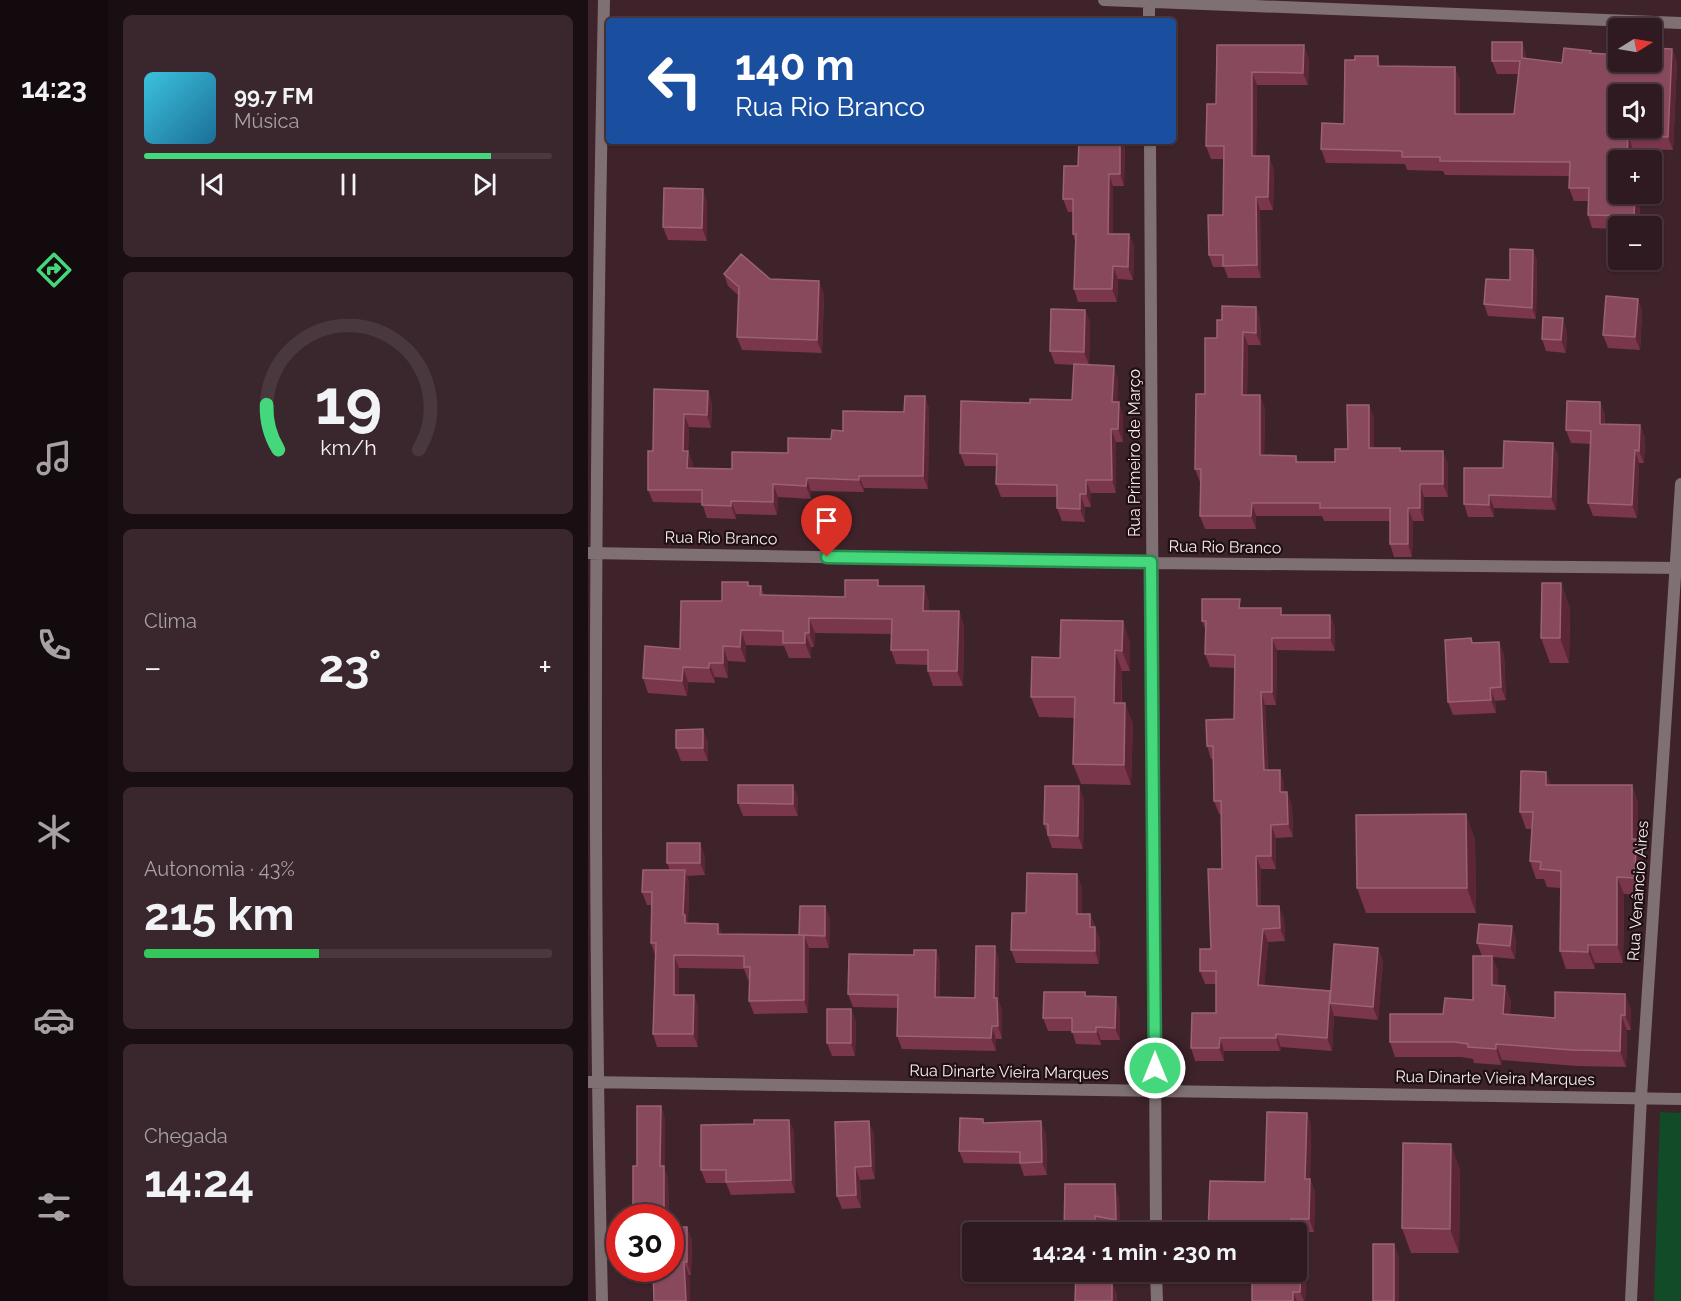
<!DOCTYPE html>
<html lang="pt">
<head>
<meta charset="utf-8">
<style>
  body { margin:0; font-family:Raleway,sans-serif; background:#3a272d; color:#f1f3f6; height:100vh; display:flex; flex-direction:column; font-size:22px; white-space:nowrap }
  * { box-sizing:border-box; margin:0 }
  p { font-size:20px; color:#a7a1a5 }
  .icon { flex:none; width:33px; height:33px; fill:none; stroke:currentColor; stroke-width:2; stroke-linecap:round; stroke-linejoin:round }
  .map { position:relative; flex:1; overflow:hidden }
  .side { display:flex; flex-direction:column; gap:15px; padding:15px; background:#190e12; width:480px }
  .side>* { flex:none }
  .hud { position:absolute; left:18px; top:18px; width:570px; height:126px; border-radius:6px; box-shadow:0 2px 4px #0004,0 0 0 2px #49383e; background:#1a4fa0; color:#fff; overflow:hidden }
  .needle { width:39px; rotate:79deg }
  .fabs { position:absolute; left:1020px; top:18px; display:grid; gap:12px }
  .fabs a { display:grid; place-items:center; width:54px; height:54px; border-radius:6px; background:#2e1a20; box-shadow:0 2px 4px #0004,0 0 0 2px #49383e; font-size:30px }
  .speed { position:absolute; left:18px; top:1204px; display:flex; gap:12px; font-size:30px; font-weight:700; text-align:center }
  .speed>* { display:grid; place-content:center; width:78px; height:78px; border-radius:50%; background:#2e1a20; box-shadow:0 2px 4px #0004,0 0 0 2px #49383e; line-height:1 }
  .speed .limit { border:9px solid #d22; background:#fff; color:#111 }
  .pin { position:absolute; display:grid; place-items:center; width:51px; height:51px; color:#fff; margin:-62px -26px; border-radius:50% 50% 50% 0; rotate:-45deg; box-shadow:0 0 6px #0007 }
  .pin .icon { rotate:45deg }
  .me { position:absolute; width:66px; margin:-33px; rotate:0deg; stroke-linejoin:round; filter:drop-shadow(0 0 4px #0008) }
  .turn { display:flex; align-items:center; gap:21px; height:126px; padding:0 30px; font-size:27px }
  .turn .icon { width:78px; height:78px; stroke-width:2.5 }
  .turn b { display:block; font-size:42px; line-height:51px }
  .big { font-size:45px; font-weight:700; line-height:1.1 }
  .side .tile { flex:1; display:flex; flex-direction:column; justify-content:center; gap:9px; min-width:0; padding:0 21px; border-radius:9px; background:#3a272d }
  .side .dial { align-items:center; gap:0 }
  .dial svg { height:156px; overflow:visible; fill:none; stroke:#49383e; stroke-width:7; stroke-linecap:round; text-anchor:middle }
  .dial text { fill:#f1f3f6; stroke:none }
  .song { display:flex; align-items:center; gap:18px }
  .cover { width:72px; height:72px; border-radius:9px; background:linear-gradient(135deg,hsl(190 70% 55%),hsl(200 70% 35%)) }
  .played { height:6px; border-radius:3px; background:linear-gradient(90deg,#44d77b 85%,#49383e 85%) }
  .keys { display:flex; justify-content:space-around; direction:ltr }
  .heat { display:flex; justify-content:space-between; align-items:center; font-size:33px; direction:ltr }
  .charge { height:9px; border-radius:4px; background:linear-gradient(90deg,#34c759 43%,#49383e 0) }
  .trip { position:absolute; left:374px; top:1222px; width:345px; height:60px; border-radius:6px; background:#2e1a20; box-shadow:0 2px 4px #0004,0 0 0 2px #49383e; font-weight:700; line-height:60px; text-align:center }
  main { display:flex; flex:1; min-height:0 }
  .tab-bar { display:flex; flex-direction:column; width:108px; justify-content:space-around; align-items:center; background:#120a0d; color:#a7a1a5 }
  .tab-bar .icon { width:42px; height:42px }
  .tab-bar .selected { color:#44d77b }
  .tab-bar b { font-size:27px; color:#f1f3f6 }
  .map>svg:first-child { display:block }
  .green { fill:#124b27 }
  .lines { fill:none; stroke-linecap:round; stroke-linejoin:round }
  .minor { stroke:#7f7073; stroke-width:12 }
  .tertiary { stroke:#7f7073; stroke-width:12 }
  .wall { fill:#7a364b }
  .shaded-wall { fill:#5c2637 }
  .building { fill:#88495d; stroke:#9a6273; stroke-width:1.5; fill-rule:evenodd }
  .route-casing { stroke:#2c8c50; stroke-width:15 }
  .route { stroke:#44d77b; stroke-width:10 }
  .labels { text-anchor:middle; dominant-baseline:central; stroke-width:4.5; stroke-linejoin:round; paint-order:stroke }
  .street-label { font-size:16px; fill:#fde9ed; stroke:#1d1113 }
</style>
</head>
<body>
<main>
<nav class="tab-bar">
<b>14:23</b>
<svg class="icon selected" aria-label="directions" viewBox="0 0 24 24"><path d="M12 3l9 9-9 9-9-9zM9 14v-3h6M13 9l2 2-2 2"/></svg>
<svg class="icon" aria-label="music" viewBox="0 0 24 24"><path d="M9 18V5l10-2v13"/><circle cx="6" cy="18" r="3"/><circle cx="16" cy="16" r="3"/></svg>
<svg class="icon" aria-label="phone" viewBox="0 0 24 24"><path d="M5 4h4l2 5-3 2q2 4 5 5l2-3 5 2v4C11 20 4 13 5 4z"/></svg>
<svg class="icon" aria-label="climate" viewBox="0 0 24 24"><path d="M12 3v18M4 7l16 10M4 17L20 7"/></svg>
<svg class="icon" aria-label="car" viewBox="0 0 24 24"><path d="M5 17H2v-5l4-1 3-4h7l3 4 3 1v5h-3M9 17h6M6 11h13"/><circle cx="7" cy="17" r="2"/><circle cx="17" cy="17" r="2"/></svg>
<svg class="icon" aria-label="filters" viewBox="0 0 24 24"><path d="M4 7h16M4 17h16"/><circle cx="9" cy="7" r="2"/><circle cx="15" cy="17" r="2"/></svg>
</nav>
<section class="side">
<div class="tile">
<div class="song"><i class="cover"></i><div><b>99.7 FM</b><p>Música</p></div></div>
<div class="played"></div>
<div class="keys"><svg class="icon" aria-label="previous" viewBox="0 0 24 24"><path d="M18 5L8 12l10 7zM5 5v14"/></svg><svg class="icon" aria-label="pause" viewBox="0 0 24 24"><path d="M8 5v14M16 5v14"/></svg><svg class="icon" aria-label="next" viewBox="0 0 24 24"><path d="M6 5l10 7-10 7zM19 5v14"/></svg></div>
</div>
<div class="tile dial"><svg viewBox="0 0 100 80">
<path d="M14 69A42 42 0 1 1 86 69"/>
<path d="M14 69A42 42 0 0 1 8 46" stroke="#44d77b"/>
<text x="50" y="56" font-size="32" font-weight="700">19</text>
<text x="50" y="72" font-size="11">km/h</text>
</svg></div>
<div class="tile"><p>Clima</p>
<div class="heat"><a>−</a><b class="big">23°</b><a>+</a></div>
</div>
<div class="tile"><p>Autonomia · 43%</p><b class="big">215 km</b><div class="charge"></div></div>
<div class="tile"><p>Chegada</p><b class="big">14:24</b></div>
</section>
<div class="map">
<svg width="1093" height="1301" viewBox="0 0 1093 1301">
  <rect width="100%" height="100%" fill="#3e232a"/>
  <path class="green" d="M1072 1112 1093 1113V1301H1066Z"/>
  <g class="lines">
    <path class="minor" d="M516 0 1093 23
      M561 0V21
      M562 141 568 1233
      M1 553 563 563 1093 568
      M0 1082 1093 1099
      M568 1272 569 1301
      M14 1301C4 867 7 434 16 0"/>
    <path class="tertiary" d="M1043 1301 1053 1097 1093 484"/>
  </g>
  <path class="wall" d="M934 42 938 55V59L974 63 1003 53 1030 62 1084 49 1089 62 1085 150 1045 149 1044 160H1030L1052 194 1051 226H1030V229L1004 228 1000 215V201H986L981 188 982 176 857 175 855 171 819 170 817 164 738 163 733 149 756 124 793 66 872 80V114H926L930 74H909L904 61Z
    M629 45 721 58 720 85H669L668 156 686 169 685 210H672L673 278H640L636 267H625L621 255 635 215 636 159H623L618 146 628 104Z
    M491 141H547V142L537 141 536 186H525V234H541L546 247 545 280 530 279 529 302H490L486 289 487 241 485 234V212H480L475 199 490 166Z
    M119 202V241L80 240 75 227Z
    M945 250 949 261 948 319 900 316 896 304 922 280Z
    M136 274 182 279 236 294 234 353 154 350 149 337 150 295 140 286Z
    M1050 299 1054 312 1052 350 1020 348 1015 335Z
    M668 307 672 319 673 345H660L659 395 677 408 676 456H708L710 462H747L760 449 786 418V448H812L813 451 860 464V497H836V521H825L824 557H806L802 544V521H736L734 516H668V529H617L612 516V482L607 469 617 394 629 338 634 320Z
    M497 310 502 323 501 365 530 379 529 402 535 415V442H528V493H503V507H497V522L474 521 469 508V497H413L408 484V466H377L372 453 442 403 484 400 486 365 467 364 462 351Z
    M979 331 978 353 958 351 954 339Z
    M66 389 120 391 124 404 123 428 101 427 100 452 105 464 104 468 144 469 243 439 255 431 316 412 337 396 341 409 340 489 276 488V492L223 491V499L190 497 189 515 148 514V519L119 518 114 503 65 502 60 490 65 451Z
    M1012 402 1017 415V424L1052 425 1057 438 1056 463H1051L1049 518 1005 516 1000 503 1003 444 983 443 978 430Z
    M965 443 970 456 968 510 906 508V517H880L876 504 915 468Z
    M973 583 982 608 981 663H962L953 638Z
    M161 586H173L176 595 257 597 292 586 341 601V611H371L376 626 375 686H345L340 671V665L308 664 303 650V634L227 633 226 647H223V658H201L196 646 158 645V662L140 661V678L127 677V683L100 682 99 696 60 693 55 678 92 649 134 601Z
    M655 608 695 615H742L747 628V651L689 650 688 705H677L680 770 696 783V792L704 805 705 837 688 838V869H673V906L696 918 697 941 680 942 676 986 742 991 790 948 795 961 790 1020 746 1016 744 1051 693 1047 692 1051H636V1061H607L603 1048 628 1013V984H617L612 971 623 949 634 869 633 814H631L626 801 625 759H623L619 746 646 719 647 668 622 667 617 654 618 631 614 621Z
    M883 638 885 643 911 642 916 655 918 700 907 701 908 713 865 715 860 702Z
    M542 642V671H534V703L545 723 543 785 493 784 485 764 486 718 451 717 443 697 472 658Z
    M120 742V761H93L88 748Z
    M205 785 210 798V816H155L150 803Z
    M963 785H1044L1050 803V843L1055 857 1052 895 1036 894 1035 963H1007V969H978L972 951V888L959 887 956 879H948L942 861 944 829H938L932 812Z
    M496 799 495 849 464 848 456 824Z
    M887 839 888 913H778L769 888Z
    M117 856V875L99 876 101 883 100 923 130 924 134 934 211 935 237 906 242 919 241 948H221L220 1013 166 1014 161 1001 162 980H160L156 969 91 968V995H106L110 1008V1047H69L65 1034 67 955 63 943 64 905H59L54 892 82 870 79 863Z
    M494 887V914H502L512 940 511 964 428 963 423 950 438 913Z
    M928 939 927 959 904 957 910 971 909 985 917 986 923 1001 922 1014 967 1018 1037 994 1043 1010V1030H1039L1038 1067 989 1066 914 1060 913 1065 886 1063 885 1059 873 1057H807L802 1042 885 1000 894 956 889 943Z
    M348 950 352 963V997L387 998 411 959V1002L414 1011V1039H408V1051L314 1049 309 1036 310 1008 265 1007 260 994 326 955Z
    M497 992 498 996 532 1010V1040H513V1045L488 1044 484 1031H460L455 1018Z
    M263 1009 268 1022 267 1056H244L239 1043Z
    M73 1106 77 1119V1170L80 1179 81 1218H46L45 1215 49 1166Z
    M719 1113 723 1126 722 1179 727 1192 726 1232H707L677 1182Z
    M201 1120 206 1132 207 1193 143 1195 138 1183H118L113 1170Z
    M397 1123 458 1134 459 1175 436 1176 432 1164 376 1163 371 1151Z
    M286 1134 287 1179 272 1180 273 1208 254 1209 249 1196Z
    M872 1169 871 1253H823L814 1228Z
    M531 1197 532 1233 512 1229 476 1233Z
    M104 1240 103 1275H101L102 1301H66Z
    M713 1268 718 1280 717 1301H664Z
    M460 1272H511L510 1282 529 1295 488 1281 463 1280Z"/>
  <path class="shaded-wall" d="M934 42 938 55V71L934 58Z
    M716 45 721 58 720 85 715 73Z
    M1084 49 1089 62 1085 150 1080 137Z
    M790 56 794 70 790 66Z
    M867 67 872 80V128L867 114Z
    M664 72 669 85 668 169 664 156Z
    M1040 135 1045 149 1044 160H1039Z
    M532 141H537L536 186 532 174Z
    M681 156 686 169 685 210 680 197Z
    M521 174 525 186V246L520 234Z
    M115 189 119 202V241L114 228Z
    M1047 194H1052L1051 226H1050L1046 216Z
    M668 197 672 210 673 278 669 265Z
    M541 234 546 247 545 280 540 267Z
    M945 250 949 261 948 319 944 308Z
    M525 266 530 279 529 302 524 289Z
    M231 281 236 294 234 353 229 340Z
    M1050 299 1054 312 1052 350 1047 337Z
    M668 307 672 319 673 345 668 333Z
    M497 310 502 323 501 365 496 352Z
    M975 318 979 331 978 353 973 340Z
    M655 332 660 345 659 408 654 395Z
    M526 366 530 379 529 415 524 402Z
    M120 391 124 404 123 428 119 415Z
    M672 395 677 408 676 468 672 455Z
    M337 396 341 409 340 489 335 476Z
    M531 402 535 415V442L530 429Z
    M1012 402 1017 415 1016 437 1012 424Z
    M781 405 786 418V461L781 448Z
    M96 414 101 427 100 452 105 464 104 481 95 451Z
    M1052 425 1057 438 1056 463 1051 451Z
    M523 429 528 442V493L524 480Z
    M965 443 970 456 968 510 963 497Z
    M1047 450 1051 463 1049 518 1044 505Z
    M855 451 860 464V497L855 484Z
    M271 476 276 488V492L271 480Z
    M219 478 223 491V499L218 486Z
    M498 480 503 493V507L498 494Z
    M185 484 190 497 189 515 185 502Z
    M832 484 836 497V521L832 508Z
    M492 494 497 507V522L492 509Z
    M901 495 906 508V517L901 505Z
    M143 501 148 514V519L143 506Z
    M664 503 668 516V529L663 516Z
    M820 508 825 521 824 557 820 544Z
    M973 583 982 608 981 663 972 638Z
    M336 586 341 601V626L335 611Z
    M371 611 376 626 375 686 369 671Z
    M742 615 747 628V651L742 638Z
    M221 618 227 633 226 647 221 633Z
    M535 621 542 642V671L534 651Z
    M153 630 158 645V662L152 647Z
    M217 633 223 647V658L217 643Z
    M684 638 689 650 688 705 684 692Z
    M911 642 916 655 918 700 913 687Z
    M135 646 140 661V678L135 663Z
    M527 650 534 671 533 723 526 703Z
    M121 663 127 677V683L121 668Z
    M95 667 100 682 99 696 94 681Z
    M902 688 907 701 908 713 903 700Z
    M673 692 677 705 680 783 676 770Z
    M537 703 545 723 543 785 536 765Z
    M115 729 120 742V761L115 748Z
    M692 770 696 783 697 805 692 792Z
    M958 772 965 789 958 785Z
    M205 785 210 798V816L205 804Z
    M1044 785 1050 803V843L1055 857 1052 895 1046 878 1044 839Z
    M491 786 496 799 495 849 490 836Z
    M699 792 704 805 705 837 700 824Z
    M878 814 887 839 888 913 879 888Z
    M683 825 688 838V869L683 856Z
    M112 843 117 856V875L112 863Z
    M668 856 673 869V919L669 906Z
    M97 870 101 883 100 922 102 927 97 923 95 914Z
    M489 874 494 887V927L489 914Z
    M1029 877 1036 894 1035 963 1029 945Z
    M237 906 242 919 241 948 237 936Z
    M691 906 696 918 697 941 692 928Z
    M502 914 506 927H502Z
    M130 924 135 936 130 934Z
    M924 926 928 939 927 959 922 946Z
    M507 927 512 940 511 964 507 951Z
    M675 929 680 942 675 998 670 985Z
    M216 935 221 948 220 1013 216 1000Z
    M1000 945 1007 963V969L1000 952Z
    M407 946 411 959V1002L414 1011V1039L410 1026 406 998Z
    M790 948 795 961 790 1020 785 1007Z
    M348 950 352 963V1010L347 997Z
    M86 955 91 968V1008L86 995Z
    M904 956 910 971 909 1000 904 985Z
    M917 986 923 1001 921 1029 915 1014Z
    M1037 994 1043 1010V1030L1037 1015Z
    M106 995 110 1008V1047L105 1034Z
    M528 997 532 1010V1040L527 1028Z
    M742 1003 746 1016 744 1051 739 1038Z
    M263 1009 268 1022 267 1056 263 1043Z
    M1033 1015 1039 1030 1038 1067 1032 1051Z
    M404 1026 408 1039V1051L403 1038Z
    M508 1027 513 1040V1045L508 1032Z
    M688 1034 693 1047 692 1051 688 1038Z
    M632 1038 636 1051V1061L631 1048Z
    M908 1044 914 1060 913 1065 908 1049Z
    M73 1106 77 1119V1170L80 1179 81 1218H76L72 1166Z
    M719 1113 723 1126 722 1179 727 1192 726 1232 721 1219 717 1179Z
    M201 1120 206 1132 207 1193 203 1180Z
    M281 1121 286 1134 287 1179 283 1166Z
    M453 1121 458 1134 459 1175 454 1162Z
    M863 1144 872 1169 871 1253 862 1229Z
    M267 1167 272 1180 273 1208 268 1195Z
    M527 1184 531 1197 532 1233 528 1220Z
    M507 1216 512 1229V1233H507Z
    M703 1219 707 1232V1233H703Z
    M99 1227 104 1240 103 1275 99 1262Z
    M806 1244 811 1257V1301H806Z
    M96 1262 101 1275 102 1301H98Z
    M713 1268 718 1280 717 1301H716L712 1292Z
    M506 1272H511L510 1295 505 1282Z
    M524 1282 529 1295V1301H524Z
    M705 1292 709 1301H705Z"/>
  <path class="building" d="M904 42H934V58L974 63 976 48 1003 51 1002 53 1030 55V62H1064V48L1084 49 1080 137 1040 135 1039 160H1030V194H1047L1046 216 1000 215 1001 188H981L982 162 852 161V157H814V151L733 149 734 123 756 124 757 60H767V56H790V66L867 67V114H926L932 61H904ZM1030 94H1064V128H1030Z
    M629 45H716L715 73 664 72V156H681L680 197H668L669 265 635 266V255H621L620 215H635L636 146H618L619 104H628Z
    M491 141H532V174H521L520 234H541L540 267 525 266 524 289H486L488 234H485V199H475L476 166H490Z
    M76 188 115 189 114 228 75 227Z
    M922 249 945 250 944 308 896 304 898 279 922 280Z
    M153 254 182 279 231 281 229 340 149 337 151 287 136 274Z
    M1018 296 1050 299 1047 337 1015 335Z
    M634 306 668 307V333L655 332 654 395H672V455L708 456V462H747V449H760L759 405H781V448H812V451H855V484H832V508H820V544H802V508H732V503H664L663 516H612L613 469H607L608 394H617V338H629V320H634Z
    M463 309 497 310 496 352 462 351Z
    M955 317 975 318 973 340 954 339Z
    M486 364 526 366 524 402H531L530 429H523L524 480H498V494H492V509L469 508V485L408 484 409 454 372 453 373 401 442 403V399L484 400Z
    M66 389 120 391 119 415 96 414 95 451H100L99 468 144 469V452L200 453V438L243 439 244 430 255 431V411L316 412 317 396H337L335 476H271V480L219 478 218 486 185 484V502L143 501V506L114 505V490H60V451H65Z
    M979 401 1012 402V424L1052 425 1051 451 1047 450 1044 505 1000 503 1003 431 978 430Z
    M916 441 965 443 963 497 901 495V505L876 504V468H915Z
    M257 580H290V586H336L335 611H371L369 671H340V650H303L304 619 221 618V633H217V643H195V631L153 630 152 647 135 646V663H121V668L95 667 94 681 55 678 57 646 92 649 93 601H134V582H160V586H173L172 595 257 597Z
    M954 583H973L972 638H953Z
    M614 599H652L651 608H693V615H742V638H684V692H673L676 770H692V792H699L700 824 683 825V856H668L669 906H691L692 928 675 929 670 985 742 991 739 1038 688 1034V1038H632L631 1048H603L604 1013H628V971H612V949H623L620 869H634L633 801H626L625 746H619L618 720 646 719 647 655 617 654 618 621H614Z
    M473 620 535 621 534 651 527 650 526 703H537L536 765 485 764 487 697H443L444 657 472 658Z
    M883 638 884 643 911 642 913 687 902 688 903 700 860 702 857 640Z
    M115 729V748H88V730Z
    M933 771 958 772V785H1044V839H1049L1046 878 1029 877V945H1000V952L972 951 973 871 952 869 953 862 942 861 945 812H932Z
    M150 785H205V804L150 803Z
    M457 786H491L490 836 460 835V824H456Z
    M878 814 879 888H769L768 815Z
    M79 843H112V863H79Z
    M55 870H97L95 914 97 915V923L130 924V934L216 935V1000L161 1001 162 967H156V956L86 955V995H106L105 1034H65L68 943H63L64 892H54Z
    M439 873 489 874V914H502V927H507V951L423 950 424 913H438Z
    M212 906H237V936L211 935Z
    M891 924 924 926 922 946 889 943Z
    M746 944 790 948 785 1007 742 1003Z
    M388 946H407L406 998H409L410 1026H404L403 1038 309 1036 310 995 260 994 261 954 326 955V950H348L347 997 387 998Z
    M885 956H904V985L917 986 915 1014 967 1018V992L1037 994V1015H1033L1032 1051 984 1050 908 1044V1049L880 1047V1044L867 1042H802V1014H855L857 998 885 1000Z
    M456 992H497V996L528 997 527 1028 508 1027V1032H484V1018H455Z
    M239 1009H263V1043H239Z
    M49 1106H73L72 1166H76V1218H55V1215H45V1166H49Z
    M679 1112 719 1113 717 1179H722L721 1219H703V1233H620L622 1181 677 1182Z
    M372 1118 395 1119V1123L453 1121 454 1162 432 1163V1152L371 1151Z
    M166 1120H201L203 1180 138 1182V1170H113V1125L166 1124Z
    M281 1121 283 1166 267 1167 268 1195 249 1196 247 1122Z
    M815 1143 863 1144 862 1229 814 1228Z
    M477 1184H527L528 1220 507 1216V1233H476Z
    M82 1227H99V1262H96L98 1301H66L65 1269H82Z
    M785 1244H806V1301H785Z
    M708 1267 713 1268 712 1292H705V1301H664V1272H708Z
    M488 1272H506L505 1282H524V1301H487Z"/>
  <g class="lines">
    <g class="route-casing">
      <path id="route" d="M239 557 563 562 567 1068"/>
    </g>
    <use href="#route" class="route"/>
  </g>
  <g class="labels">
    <g class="street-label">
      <text transform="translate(546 453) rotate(-90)">Rua Primeiro de Março</text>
      <text transform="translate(133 538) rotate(1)">Rua Rio Branco</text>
      <text transform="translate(637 547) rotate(1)">Rua Rio Branco</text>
      <text transform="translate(1050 891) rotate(-86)">Rua Venâncio Aires</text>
      <text transform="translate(421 1072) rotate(1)">Rua Dinarte Vieira Marques</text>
      <text transform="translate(907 1078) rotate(1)">Rua Dinarte Vieira Marques</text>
    </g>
  </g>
</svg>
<div class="fabs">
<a><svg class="needle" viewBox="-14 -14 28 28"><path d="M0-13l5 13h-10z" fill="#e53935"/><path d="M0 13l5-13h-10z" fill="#a7a1a5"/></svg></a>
<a><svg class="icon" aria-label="sound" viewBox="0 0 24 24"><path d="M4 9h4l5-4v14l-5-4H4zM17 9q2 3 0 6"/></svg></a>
<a>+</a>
<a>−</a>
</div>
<div class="speed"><div class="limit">30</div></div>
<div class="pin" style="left:239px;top:557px;background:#d93025"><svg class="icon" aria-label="arrive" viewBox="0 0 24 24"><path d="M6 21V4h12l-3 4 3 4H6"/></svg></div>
<svg class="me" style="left:567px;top:1068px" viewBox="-20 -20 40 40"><circle r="17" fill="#44d77b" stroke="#fff" stroke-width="3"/><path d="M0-11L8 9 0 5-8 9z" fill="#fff"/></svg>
<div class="trip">14:24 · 1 min · 230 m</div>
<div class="hud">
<div class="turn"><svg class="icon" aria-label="left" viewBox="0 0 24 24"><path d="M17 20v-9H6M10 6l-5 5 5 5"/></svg><div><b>140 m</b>Rua Rio Branco</div></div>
</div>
</div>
</main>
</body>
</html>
